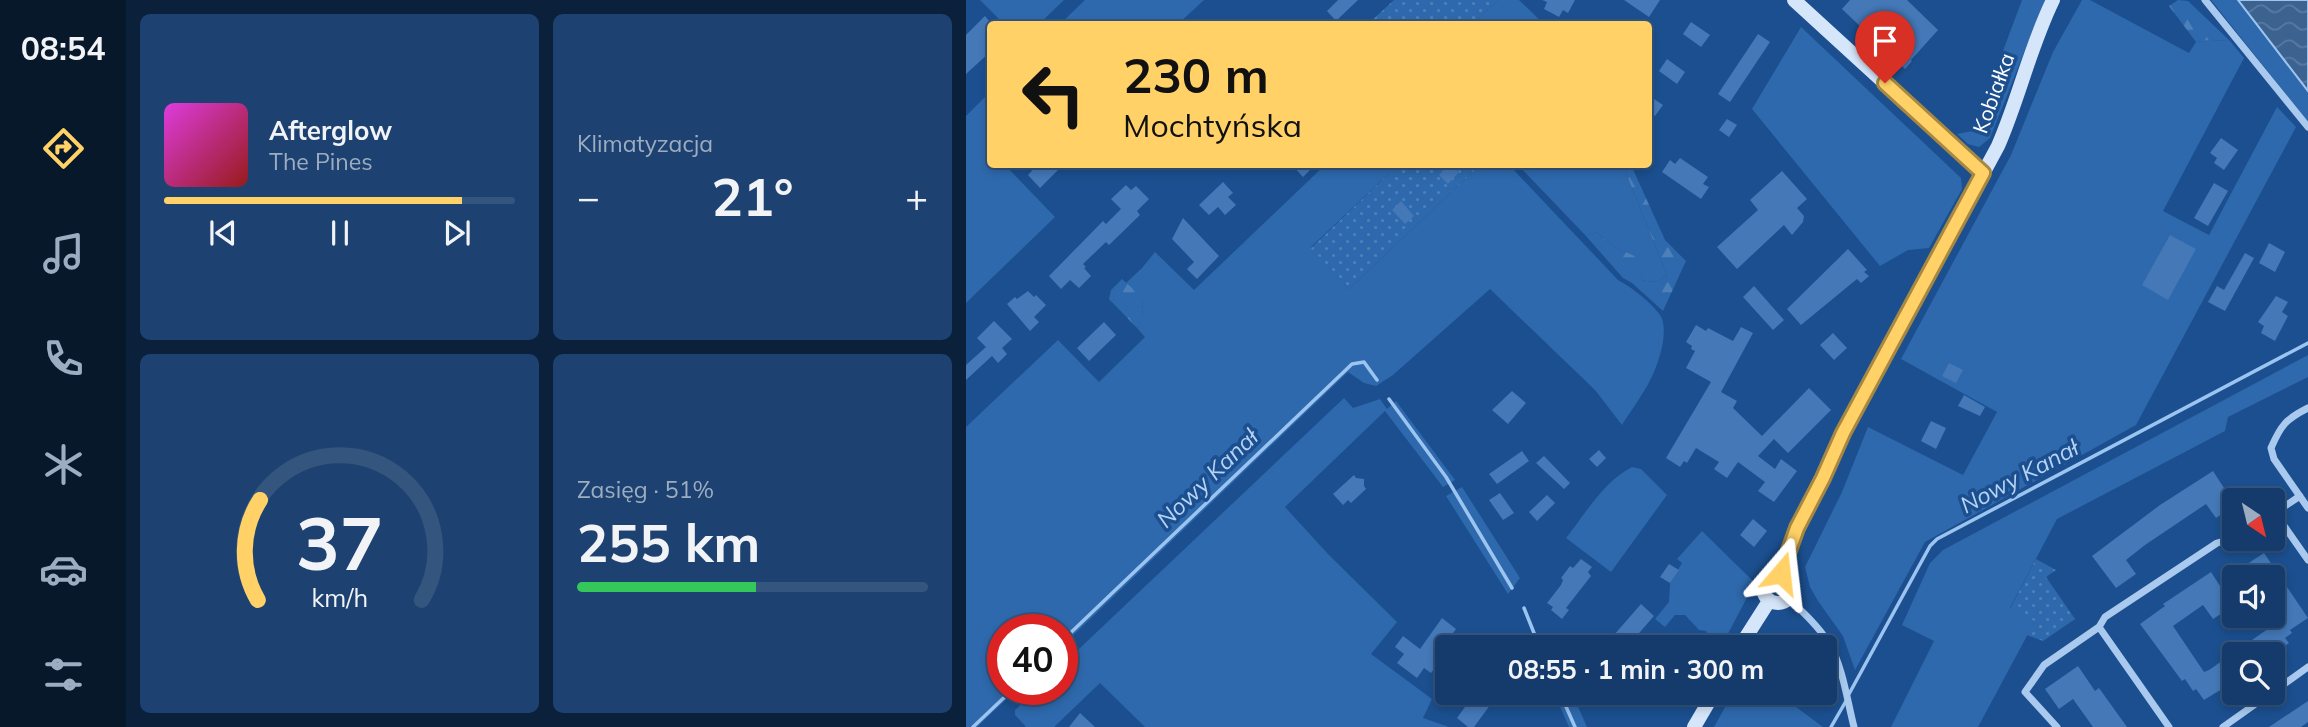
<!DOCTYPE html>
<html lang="pl">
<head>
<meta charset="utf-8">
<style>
  body { margin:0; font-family:Mulish,sans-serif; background:#1d4271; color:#f1f3f6; height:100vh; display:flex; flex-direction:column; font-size:26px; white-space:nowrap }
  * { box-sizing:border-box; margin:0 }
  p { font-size:23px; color:#9dadc1 }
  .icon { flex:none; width:38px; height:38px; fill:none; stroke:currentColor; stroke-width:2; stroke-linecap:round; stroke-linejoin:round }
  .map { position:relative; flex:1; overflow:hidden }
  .details { display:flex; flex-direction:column; gap:14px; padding:14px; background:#0b203b; width:840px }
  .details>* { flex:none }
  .guide { position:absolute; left:21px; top:21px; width:665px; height:147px; border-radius:7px; box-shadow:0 4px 10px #0003,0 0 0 2px #33557e; background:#ffd166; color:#111; overflow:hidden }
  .needle { width:46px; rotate:145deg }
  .buttons { position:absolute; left:1256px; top:488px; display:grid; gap:14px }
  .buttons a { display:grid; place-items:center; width:63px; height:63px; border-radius:7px; background:#143b6b; box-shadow:0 4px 10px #0003,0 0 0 2px #33557e; font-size:35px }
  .speed { position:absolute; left:21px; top:614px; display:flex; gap:14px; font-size:35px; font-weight:700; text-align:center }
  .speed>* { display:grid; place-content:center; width:91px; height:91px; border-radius:50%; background:#143b6b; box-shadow:0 4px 10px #0003,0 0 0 2px #33557e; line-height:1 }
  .speed .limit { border:10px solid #d22; background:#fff; color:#111 }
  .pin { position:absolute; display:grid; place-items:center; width:60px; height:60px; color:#fff; margin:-72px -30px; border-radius:50% 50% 50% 0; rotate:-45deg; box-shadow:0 0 7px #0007 }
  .pin .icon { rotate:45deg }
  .me { position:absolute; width:77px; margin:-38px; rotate:17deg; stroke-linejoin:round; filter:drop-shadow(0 0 5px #0008) }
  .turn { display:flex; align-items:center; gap:24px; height:147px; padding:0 21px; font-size:32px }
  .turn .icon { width:91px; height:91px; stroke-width:2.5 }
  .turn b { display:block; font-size:49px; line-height:60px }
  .big { font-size:52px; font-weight:700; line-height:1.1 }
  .details .card { flex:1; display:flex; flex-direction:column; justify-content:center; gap:10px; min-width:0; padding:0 24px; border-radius:10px; background:#1d4271 }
  .details .dial { align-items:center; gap:0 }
  .dial svg { height:182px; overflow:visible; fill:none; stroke:#33557e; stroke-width:7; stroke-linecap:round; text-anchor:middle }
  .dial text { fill:#f1f3f6; stroke:none }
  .song { display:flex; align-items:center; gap:21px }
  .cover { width:84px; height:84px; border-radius:10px; background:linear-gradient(135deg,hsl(300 70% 55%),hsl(0 70% 35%)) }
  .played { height:7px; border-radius:4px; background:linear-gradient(90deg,#ffd166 85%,#33557e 85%) }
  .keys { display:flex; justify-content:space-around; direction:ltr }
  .heat { display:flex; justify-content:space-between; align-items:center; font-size:38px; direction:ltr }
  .charge { height:10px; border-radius:5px; background:linear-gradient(90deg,#34c759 51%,#33557e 0) }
  .details .tiles { flex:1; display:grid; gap:14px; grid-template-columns:repeat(2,1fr) }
  .trip { position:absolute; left:469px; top:635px; width:402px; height:70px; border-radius:7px; background:#143b6b; box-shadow:0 4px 10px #0003,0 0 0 2px #33557e; font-weight:700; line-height:70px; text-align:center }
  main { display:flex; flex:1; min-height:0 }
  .tabs { display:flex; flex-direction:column; width:126px; justify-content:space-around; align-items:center; background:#08182b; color:#9dadc1 }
  .tabs .icon { width:49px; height:49px }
  .tabs .selected { color:#ffd166 }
  .tabs b { font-size:32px; color:#f1f3f6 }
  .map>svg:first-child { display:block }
  .grass { fill:#2e69ad }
  .forest { fill:url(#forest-firs) }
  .park { fill:url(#park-dots) }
  .water { fill:url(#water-waves); stroke:#9cc4f0; stroke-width:2 }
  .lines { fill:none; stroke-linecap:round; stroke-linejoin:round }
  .stream { stroke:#9cc4f0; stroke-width:3.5 }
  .building { fill:#4478b7 }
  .street { stroke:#a9c9ee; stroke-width:7 }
  .secondary { stroke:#d6e6fa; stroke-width:14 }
  .route-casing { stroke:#a68842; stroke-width:18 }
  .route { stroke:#ffd166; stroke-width:12 }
  .labels { text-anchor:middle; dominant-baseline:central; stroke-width:7; stroke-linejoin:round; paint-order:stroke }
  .street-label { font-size:21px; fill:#fff; stroke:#1b4f8f }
  .water-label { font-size:23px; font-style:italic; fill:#b5d3f5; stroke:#1b4f8f }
</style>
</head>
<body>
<main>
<nav class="tabs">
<b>08:54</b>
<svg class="icon selected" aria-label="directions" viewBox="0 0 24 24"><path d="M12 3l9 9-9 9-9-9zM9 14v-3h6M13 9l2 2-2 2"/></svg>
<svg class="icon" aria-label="music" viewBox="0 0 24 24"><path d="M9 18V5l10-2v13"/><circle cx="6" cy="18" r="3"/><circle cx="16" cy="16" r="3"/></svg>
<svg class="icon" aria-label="phone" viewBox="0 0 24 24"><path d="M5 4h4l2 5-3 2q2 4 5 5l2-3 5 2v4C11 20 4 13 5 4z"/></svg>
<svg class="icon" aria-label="climate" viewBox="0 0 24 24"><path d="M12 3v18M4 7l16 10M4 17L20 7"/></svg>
<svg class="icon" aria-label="car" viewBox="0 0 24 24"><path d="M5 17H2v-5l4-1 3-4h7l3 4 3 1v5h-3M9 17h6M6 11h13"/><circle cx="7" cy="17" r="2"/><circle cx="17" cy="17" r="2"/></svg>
<svg class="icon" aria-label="filters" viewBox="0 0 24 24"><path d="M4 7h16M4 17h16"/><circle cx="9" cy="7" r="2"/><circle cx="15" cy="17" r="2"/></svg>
</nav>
<section class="details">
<div class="tiles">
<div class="card">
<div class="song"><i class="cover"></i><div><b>Afterglow</b><p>The Pines</p></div></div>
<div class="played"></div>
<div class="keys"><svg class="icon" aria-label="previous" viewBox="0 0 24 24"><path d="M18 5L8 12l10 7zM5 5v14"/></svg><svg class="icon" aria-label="pause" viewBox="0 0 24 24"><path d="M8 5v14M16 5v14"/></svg><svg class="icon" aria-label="next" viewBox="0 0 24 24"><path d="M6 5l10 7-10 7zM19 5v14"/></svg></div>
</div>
<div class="card"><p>Klimatyzacja</p>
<div class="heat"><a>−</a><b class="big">21°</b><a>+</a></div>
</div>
<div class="card dial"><svg viewBox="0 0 100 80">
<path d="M14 69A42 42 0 1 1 86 69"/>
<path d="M14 69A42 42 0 0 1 15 25" stroke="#ffd166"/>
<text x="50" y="56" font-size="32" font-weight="700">37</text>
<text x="50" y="72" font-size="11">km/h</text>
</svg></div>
<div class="card"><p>Zasięg · 51%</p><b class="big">255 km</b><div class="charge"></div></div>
</div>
</section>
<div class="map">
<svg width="1342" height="727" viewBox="0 0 1342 727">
  <defs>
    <pattern id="forest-firs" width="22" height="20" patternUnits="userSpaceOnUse" patternTransform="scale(1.75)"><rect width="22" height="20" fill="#2e69ad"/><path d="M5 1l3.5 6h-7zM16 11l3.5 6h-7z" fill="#4d80b9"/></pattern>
    <pattern id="park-dots" width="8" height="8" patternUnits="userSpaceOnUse" patternTransform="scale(1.75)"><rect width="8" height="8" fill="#2e69ad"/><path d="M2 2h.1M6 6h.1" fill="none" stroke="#4d80b9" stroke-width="1.8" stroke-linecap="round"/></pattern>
    <pattern id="water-waves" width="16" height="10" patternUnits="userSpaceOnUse" patternTransform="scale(1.75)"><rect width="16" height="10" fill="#3c6290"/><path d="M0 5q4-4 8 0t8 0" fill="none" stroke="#597aa1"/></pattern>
  </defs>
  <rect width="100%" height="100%" fill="#1b4f8f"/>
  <path class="grass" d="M14 0H98L73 24H38Z
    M119 0H238L212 24H94Z
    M532 0H553L578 24H507Z
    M1056 0H1079L1024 138 1013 147 1002 144 991 134 1007 131Z
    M1116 0H1124L1223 53 1230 42 1244 40 1264 41 1278 58 1197 211 1243 235 1311 107 1330 127 1170 425 959 542 889 670 877 636 852 601 844 587 839 567 876 492 902 427 997 475 1031 412 935 359 1045 155 1087 52Z
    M1245 0H1272L1342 91V122Z
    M835 27 995 178 996 189 963 248 942 250 914 266 786 109Z
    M24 92V164L39 165 89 217 0 303V116Z
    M359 165H432L345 247 383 289 514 165H543L652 280C665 287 685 302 694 315 699 322 698 333 697 342 690 378 676 394 656 425L629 390 524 289 427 375 410 386 398 383 382 372 96 646V630H37V690H50L11 727H0V427L92 340 133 382 179 337 171 328 176 318 177 299 160 283 176 268 189 252 228 290Z
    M552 165H659L660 173 701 275C692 282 687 283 676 280L672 258 649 247 630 232 620 236Z
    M1342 355V377L1262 417 1259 431 1091 519 1044 608 1069 621 1012 727H925L968 641 936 625 964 563 977 550Z
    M378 398 387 408 414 399 421 409 430 401 489 480 477 487 419 411 319 507 362 554 431 622 405 654 466 699 457 718 483 727H179L134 683 88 727H60L49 715V710L71 690H96V665Z
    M666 467 675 469 701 495 645 572 600 538C620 513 637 482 666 467Z
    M496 487 554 578 542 594 480 496Z
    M736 531 787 581V586L755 647H738L745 639 740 631 733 630 719 615H709L699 627 689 619 703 602 704 583 716 563 711 559Z
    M588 693H606L621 727H603Z
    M767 693H807L818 698 857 727H748Z"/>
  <path class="forest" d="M1212 0 1222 1 1264 41 1244 40 1230 42 1203 6Z
    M659 165H665L699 240 720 261 697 311 666 283 657 278 620 236 630 232 649 247 673 258 676 280C687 283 692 282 701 275L660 173Z
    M156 279 177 298 176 319 171 328 143 299 145 290Z"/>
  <path class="park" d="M428 0H532L507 24H402Z
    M432 165H514L383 289 345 248Z
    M1070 559 1090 570 1080 577 1109 619 1077 641 1061 635 1068 621 1044 609Z"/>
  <path class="water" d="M1272 0H1342V91Z"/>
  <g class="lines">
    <path class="stream" d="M423 399 480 477 546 588
      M558 608 574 648
      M96 641 386 364 398 362 411 380
      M594 693 609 727
      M883 694 964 546 971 539 1342 343
      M7 727 46 690
      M865 727 880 701"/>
  </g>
  <path class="building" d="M372 0H392L370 21 361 11Z
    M576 0H609L602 13 597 10 593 17 578 9 581 2Z
    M658 0H694L683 17Z
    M884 0H941L972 30 945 60 946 61 939 69 876 9Z
    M19 16 24 22V52L0 74V35Z
    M725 22 744 35 735 47 717 34Z
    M792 34 804 42 764 102 752 94Z
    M701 59 719 72 711 84 693 71Z
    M682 95 697 105 689 116 682 112Z
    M761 119 771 125 763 137 753 130Z
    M1255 138 1272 150 1258 170 1248 163 1251 158 1244 153Z
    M714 158 742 177 737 184 743 187 735 199 696 172 704 160 709 164Z
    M72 164H98L74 188 62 175Z
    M325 164H350L337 177Z
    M483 164 493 172 482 184 473 175Z
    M816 171 841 199 831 208 838 216 837 222 826 235 818 225 771 269 751 247 792 210 784 200Z
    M257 182 267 193 262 197 270 205 259 215 252 207 243 215 233 205Z
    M1248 183 1262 191 1242 226 1228 218Z
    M160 185 165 190 170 186 183 199 171 211 174 215 143 245 140 242 117 264 120 267 118 268 125 276 113 288 104 280 95 289 83 276 137 221 140 224 155 209 145 199Z
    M435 201 448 216 439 224 426 210Z
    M217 218 253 256 231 279 221 269 228 262 206 239Z
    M1204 235 1230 249 1202 300 1176 285Z
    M1303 243 1319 252 1309 272 1293 263Z
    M882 249 901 270 898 272 903 276 895 283 891 279 835 325 821 309Z
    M1279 253 1288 258 1259 311 1242 302 1251 286 1258 290Z
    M788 286 818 320 807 330 777 297Z
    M62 291 68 297 70 295 80 305 68 317 73 322 64 331 41 304 49 297 51 299Z
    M1310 296 1322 302 1316 312 1322 316 1309 341 1295 333 1298 326 1292 322Z
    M28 321 46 339 36 348 41 354 32 363 26 356 0 380V365L20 347 11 338Z
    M138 322 150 335 123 361 111 348Z
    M730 325 740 331 742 328 767 341 775 327 787 333 755 392 771 401 767 408 796 436 843 388 865 410 822 453 808 439 792 456 809 469 815 459 831 471 808 502 792 491 799 482 772 462 761 478 748 469 753 462 730 448 721 463 718 461 714 467 700 458 745 382 720 368 729 351 725 349 726 346 720 342Z
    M867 333 881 348 868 360 854 345Z
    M983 363 997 370 990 383 976 376Z
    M546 391 560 403 542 424 526 410Z
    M998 395 1019 407 1014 416 992 406Z
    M965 421 980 428 970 449 955 441Z
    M633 450 640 458 631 467 623 459Z
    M556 451 563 461 531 484 523 474Z
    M578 456 604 483 598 489 570 463Z
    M1247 471 1269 505 1250 518 1240 504 1179 545 1160 560 1170 574 1150 588 1126 556 1194 505Z
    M388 475 390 478 398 479V486L400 489 385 503 382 500 377 505 367 494Z
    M534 493 548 513 537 520 523 500Z
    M581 495 589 503 571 521 563 512Z
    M787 519 801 531 788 547 774 535Z
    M1298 553 1342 618 1324 630 1326 633 1319 638 1323 643 1307 654H1269V681L1238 700 1230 689 1227 691 1219 679 1216 681 1174 624 1199 606 1197 604 1245 572 1267 606 1247 619 1237 605 1207 626 1238 672 1243 670 1309 624 1307 621 1312 617 1307 610V578H1282L1275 568Z
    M615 559 626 567 622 572 625 576 600 608 603 610 596 619 585 610 587 607 581 603 595 585 597 580 595 578 604 566 607 568Z
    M703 564 713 570 704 583 694 577Z
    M675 604 688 616 660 648H646L641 643Z
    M476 618 490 629 468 659 473 662 465 673 458 668 451 678 431 663 438 654 429 647 437 636 454 649Z
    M1112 666 1129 691 1133 688 1161 727H1127L1107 699 1093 709 1079 689Z
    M509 693H533L508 727H502L491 718Z
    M1342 701V722L1335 727H1303Z
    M114 713 129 727H103Z"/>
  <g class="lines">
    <path class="street" d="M1239 0 1342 127
      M1342 408C1320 419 1315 425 1305 448L1308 459 1342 508
      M1309 513 1342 560
      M1307 514 1334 496
      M822 598C837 612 852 626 863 643 877 667 881 700 888 727
      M1133 627 1203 727
      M1307 692 1342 667
      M1091 727 1059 692 1078 665 1133 627 1139 617 1251 543 1269 538
      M1257 727 1305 693"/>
    <path class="secondary" d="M828 0 1017 173
      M815 573C830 524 856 480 877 433L1032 146C1053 98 1064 47 1087 0
      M797 588a15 15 0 1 1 30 0a15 15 0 1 1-30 0Z
      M773 648 803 601
      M728 727 748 693"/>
  </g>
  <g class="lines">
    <g class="route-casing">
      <path id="route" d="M815 573 831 528 857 478 877 433 1017 173 919 83"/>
    </g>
    <use href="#route" class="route"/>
  </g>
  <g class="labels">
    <g class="street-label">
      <text transform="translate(1027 93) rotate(-70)">Kobiałka</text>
    </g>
    <g class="water-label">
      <text transform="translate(1053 476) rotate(-28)">Nowy Kanał</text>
      <text transform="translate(241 478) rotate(-44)">Nowy Kanał</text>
    </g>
  </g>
</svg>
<div class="buttons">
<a><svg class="needle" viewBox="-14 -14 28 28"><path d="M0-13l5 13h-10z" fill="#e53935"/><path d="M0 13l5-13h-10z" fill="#9dadc1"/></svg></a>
<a><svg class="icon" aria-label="sound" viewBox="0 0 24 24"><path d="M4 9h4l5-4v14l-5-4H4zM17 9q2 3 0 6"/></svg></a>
<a><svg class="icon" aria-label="search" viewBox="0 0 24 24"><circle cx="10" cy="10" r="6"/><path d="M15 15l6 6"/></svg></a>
</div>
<div class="speed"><div class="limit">40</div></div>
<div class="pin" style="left:919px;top:83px;background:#d93025"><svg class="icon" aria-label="arrive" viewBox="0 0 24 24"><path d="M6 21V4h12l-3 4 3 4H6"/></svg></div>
<svg class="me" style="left:815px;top:573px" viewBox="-20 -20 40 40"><path d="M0-17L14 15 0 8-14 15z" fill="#ffd166" stroke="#fff" stroke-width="4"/></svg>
<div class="trip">08:55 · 1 min · 300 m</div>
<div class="guide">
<div class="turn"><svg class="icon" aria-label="left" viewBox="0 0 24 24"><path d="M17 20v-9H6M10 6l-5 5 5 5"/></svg><div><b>230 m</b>Mochtyńska</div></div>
</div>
</div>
</main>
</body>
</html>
